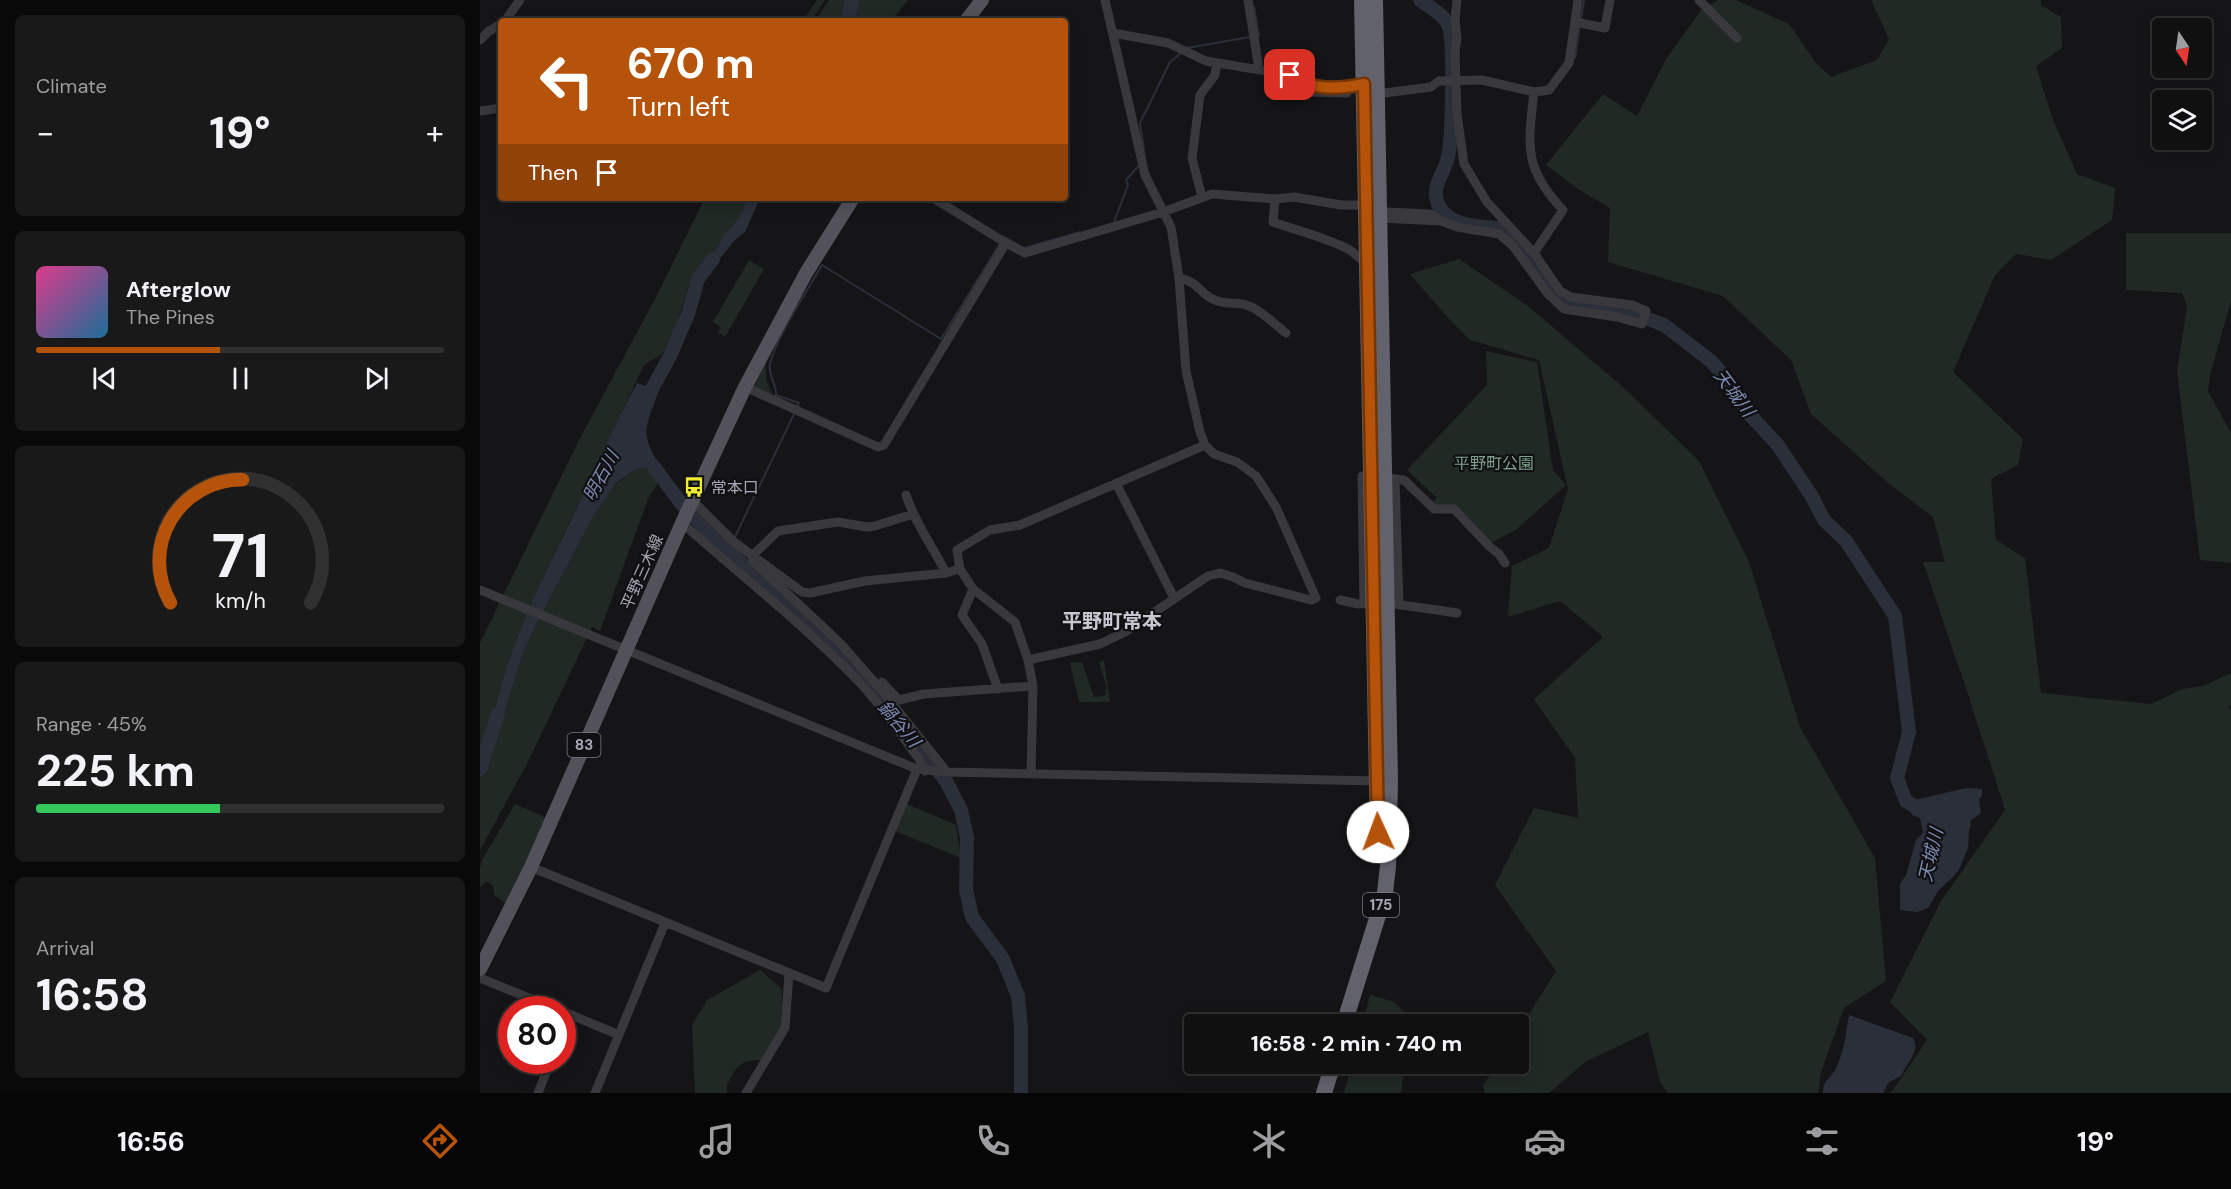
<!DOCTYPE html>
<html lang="en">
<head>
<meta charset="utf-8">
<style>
  body { margin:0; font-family:"DM Sans","Noto Sans JP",sans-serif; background:#19191a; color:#f1f3f6; height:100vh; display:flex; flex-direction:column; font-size:22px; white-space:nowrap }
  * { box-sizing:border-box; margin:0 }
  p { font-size:20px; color:#9c9d9f }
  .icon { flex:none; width:33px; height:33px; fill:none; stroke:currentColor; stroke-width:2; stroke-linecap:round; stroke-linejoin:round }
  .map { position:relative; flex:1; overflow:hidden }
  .details { display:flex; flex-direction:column; gap:15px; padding:15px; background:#090909; width:480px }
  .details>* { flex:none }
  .guide { position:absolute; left:18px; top:18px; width:570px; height:183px; border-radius:6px; box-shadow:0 3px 15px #0003,0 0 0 2px #303031; background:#b45309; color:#fff; overflow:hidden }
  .needle { width:39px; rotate:167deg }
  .fabs { position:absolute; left:1672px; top:18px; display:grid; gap:12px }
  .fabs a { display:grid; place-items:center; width:60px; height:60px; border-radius:6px; background:#101011; box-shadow:0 3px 15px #0003,0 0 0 2px #303031; font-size:30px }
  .speed { position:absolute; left:18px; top:996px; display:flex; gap:12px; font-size:30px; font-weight:700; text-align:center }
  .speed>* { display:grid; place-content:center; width:78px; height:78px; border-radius:50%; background:#101011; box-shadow:0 3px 15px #0003,0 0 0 2px #303031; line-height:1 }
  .speed .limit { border:9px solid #d22; background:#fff; color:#111 }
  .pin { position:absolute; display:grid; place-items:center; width:51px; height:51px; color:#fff; margin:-26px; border-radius:12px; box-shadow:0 3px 9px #0006 }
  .me { position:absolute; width:66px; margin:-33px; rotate:358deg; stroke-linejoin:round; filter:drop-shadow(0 0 4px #0008) }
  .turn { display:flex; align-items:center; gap:21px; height:126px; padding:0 30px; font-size:27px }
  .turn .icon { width:78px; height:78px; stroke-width:2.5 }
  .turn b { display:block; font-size:42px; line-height:51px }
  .then { display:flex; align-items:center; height:57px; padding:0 30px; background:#0003; gap:12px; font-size:22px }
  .big { font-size:45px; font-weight:700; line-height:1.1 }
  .details .card { flex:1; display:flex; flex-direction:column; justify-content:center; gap:9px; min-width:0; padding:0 21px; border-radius:9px; background:#19191a }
  .details .dial { align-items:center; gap:0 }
  .dial svg { height:156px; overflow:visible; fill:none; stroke:#303031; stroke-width:7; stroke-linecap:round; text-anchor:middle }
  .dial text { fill:#f1f3f6; stroke:none }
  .song { display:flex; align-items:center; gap:18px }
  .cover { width:72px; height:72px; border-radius:9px; background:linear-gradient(135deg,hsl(330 70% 55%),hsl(200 70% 35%)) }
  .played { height:6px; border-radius:3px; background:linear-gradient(90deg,#b45309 45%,#303031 45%) }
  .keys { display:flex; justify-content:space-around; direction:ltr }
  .heat { display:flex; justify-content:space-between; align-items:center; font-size:33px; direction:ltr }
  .charge { height:9px; border-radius:4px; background:linear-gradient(90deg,#34c759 45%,#303031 0) }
  .trip { position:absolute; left:704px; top:1014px; width:345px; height:60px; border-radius:6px; background:#101011; box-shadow:0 3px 15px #0003,0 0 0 2px #303031; font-weight:700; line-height:60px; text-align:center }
  .tabs { display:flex; height:96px; justify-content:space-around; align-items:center; background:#060607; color:#9c9d9f }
  .tabs .icon { width:42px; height:42px }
  .tabs .selected { color:#b45309 }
  .tabs b { font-size:27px; color:#f1f3f6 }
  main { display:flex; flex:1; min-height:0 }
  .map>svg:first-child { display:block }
  .green { fill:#212925 }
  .water { fill:#2b2f3a }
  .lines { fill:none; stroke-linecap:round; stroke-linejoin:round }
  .stream { stroke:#2b2f3a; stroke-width:2 }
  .river { stroke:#2b2f3a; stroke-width:14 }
  .street { stroke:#39383d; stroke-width:9 }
  .primary { stroke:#53525a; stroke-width:14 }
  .highway { stroke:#62626c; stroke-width:16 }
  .route-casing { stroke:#753606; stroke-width:15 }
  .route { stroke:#b45309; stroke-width:10 }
  .labels { text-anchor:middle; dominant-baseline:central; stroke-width:4.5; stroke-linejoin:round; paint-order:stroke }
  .shield { fill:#101012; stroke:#7a7a85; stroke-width:1.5 }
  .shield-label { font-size:15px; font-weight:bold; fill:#a7a7b6 }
  .park-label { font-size:16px; fill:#7ea18b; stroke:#101012 }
  .poi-label { font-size:16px; fill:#a7a7b6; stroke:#101012; text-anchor:start }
  .street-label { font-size:16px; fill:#a7a7b6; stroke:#101012 }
  .water-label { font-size:18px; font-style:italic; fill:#7e89b1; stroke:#101012 }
  .quarter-label { font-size:20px; font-weight:bold; fill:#c8c8d3; stroke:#101012 }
</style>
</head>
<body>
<main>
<section class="details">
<div class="card"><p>Climate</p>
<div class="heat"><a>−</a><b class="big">19°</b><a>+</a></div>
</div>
<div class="card">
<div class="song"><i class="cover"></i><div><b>Afterglow</b><p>The Pines</p></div></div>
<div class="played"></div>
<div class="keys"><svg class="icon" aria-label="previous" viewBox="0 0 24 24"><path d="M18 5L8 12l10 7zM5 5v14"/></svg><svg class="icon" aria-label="pause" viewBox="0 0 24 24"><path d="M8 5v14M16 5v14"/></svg><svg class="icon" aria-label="next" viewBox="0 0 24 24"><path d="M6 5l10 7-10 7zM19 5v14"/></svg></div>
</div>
<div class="card dial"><svg viewBox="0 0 100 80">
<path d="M14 69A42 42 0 1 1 86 69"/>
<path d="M14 69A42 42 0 0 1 51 6" stroke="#b45309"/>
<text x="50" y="56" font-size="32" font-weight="700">71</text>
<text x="50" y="72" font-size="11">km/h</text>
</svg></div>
<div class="card"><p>Range · 45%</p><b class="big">225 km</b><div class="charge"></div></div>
<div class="card"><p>Arrival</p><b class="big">16:58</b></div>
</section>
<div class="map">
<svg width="1751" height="1093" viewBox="0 0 1751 1093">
  <rect width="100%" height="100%" fill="#151517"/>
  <path class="green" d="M337 0H345L331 21H322Z
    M349 0H428L411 21H335Z
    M1238 0H1256L1309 24 1336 63 1351 77 1397 60 1409 39 1391 0H1561V5L1581 17 1582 48 1556 66 1573 120 1597 174 1635 188 1632 220 1571 260 1536 254 1515 275 1473 372 1543 439 1538 465 1511 479 1516 540 1545 558 1561 693 1671 704 1703 689 1723 686 1751 673V705L1748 706 1751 710V1093H1411L1447 1040 1410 1002 1461 901 1525 810 1488 694 1443 562H1465L1453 517 1407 482 1331 414 1311 360 1243 296 1128 262 1130 208 1098 189 1066 165 1123 94 1157 116 1186 59 1222 9Z
    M225 198H269L258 219 248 229 239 245 221 271 209 284 193 337 182 354 164 365 68 567 37 637 40 661 55 627 114 515 132 487 158 468C169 466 173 473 179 481L168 499 120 631 112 627 48 762 0 850V643L99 440 177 295Z
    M1646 233H1751V301L1730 375 1728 391 1751 433V563L1720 560 1697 371 1707 307 1702 293 1646 290Z
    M979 259 1048 306 1143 387 1219 461 1269 562 1320 727 1395 858 1406 981 1364 1008 1341 1072 1338 1093H1188L1180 1082 1168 1032 1105 1062 1069 1093H1005L1003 1085 1018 1064H1038V1032L1076 971 1015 885 1054 808 1098 818 1095 758 1054 699 1123 637 1080 601 1028 617 1032 566 1069 548 1088 489 1059 360 990 340 970 320 930 274Z
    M269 260 284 269 245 337 238 332 241 327 233 322Z
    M1006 351 1057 362 1073 470 1086 485 1037 529 1013 542 1008 541 983 513 957 505 952 502 957 498 927 470 1007 385Z
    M286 360V380L292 393H286L274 387Z
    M624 660 630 702H599L590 663 602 662 614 697 626 695 625 689 627 688 619 662Z
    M425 803 476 825 481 858 415 831Z
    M35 804 67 818 49 857 25 903 14 895 13 885 6 881 0 888V868L2 860Z
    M280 970 302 989 301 1029 281 1060C265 1059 256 1065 250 1079 247 1084 246 1087 247 1093H215L212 1025 227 1000Z
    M890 995 914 1002 927 1015V1024H883Z
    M872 1064H925L921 1093H864Z"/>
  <path class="water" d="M269 198H280L265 232 254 241 227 275 221 271 239 245 244 234 258 219Z
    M157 383 167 386 174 384 180 387C164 433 158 432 187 477L179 481 169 468H158L136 483 114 515 55 627 40 661 18 734 12 730C23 657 57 590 89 524 111 477 132 429 157 383Z
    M1486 788 1502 789V796L1499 799 1501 813 1490 821 1491 824 1489 831 1488 848 1479 870 1473 877 1458 891 1448 908 1437 912 1420 910V884L1426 875 1436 840 1443 833 1440 818 1432 815 1430 807 1421 806 1422 803Z
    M1369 1015 1433 1038C1441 1051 1426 1064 1421 1076L1409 1082 1403 1093H1343C1342 1080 1352 1078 1356 1068 1364 1052 1366 1033 1369 1015Z"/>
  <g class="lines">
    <path class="stream" d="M774 7 779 36H775
      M1101 19 1104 0
      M707 48 770 37
      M1095 58 1100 25
      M665 158 660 123 690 62 701 53
      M634 222 648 185 646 180 660 164
      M524 237 544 248 600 232
      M317 407 319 403 296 395C297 384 288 377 290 364 296 337 328 290 342 265L461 339 521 242
      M254 539 315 412"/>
    <path class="river" d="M940 0C949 7 963 14 968 24 975 38 972 140 968 157 965 172 952 185 957 201 964 226 999 227 1020 228L1051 259 1077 295 1087 303 1134 310 1160 316 1184 325 1231 361 1248 381 1269 414 1297 444 1331 495 1344 520 1366 541 1415 616 1429 732 1417 778 1426 801 1442 811
      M368 21 372 0
      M166 400 190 356 208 314 218 279 233 259
      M173 466 201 503 227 531 361 655 398 695 466 781 481 810 487 837 486 890 492 917 523 959 538 996 541 1028V1093
      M0 769 18 714"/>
    <path class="street" d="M768 0 779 69
      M1219 0 1257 38
      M25 21 40 0
      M1095 22 1125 28 1130 0
      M633 33 688 43 726 61 810 75C831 91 859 89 884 84
      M0 40 9 31 21 24
      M821 84 828 92 867 93
      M897 94 951 87 959 81 1002 80 1054 92 1069 90 1089 63 1098 0
      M0 111 21 108
      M722 197 712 158 720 95 735 75 737 63
      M453 198 526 243 545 253 683 212 732 194 795 199 814 197 861 205H886
      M795 199 793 222C818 231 844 237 868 249 876 253 878 260 887 261
      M907 212 950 214 959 219
      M899 218 961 221 977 227 1019 234 1033 246 1068 294 1084 309 1137 317 1162 324 1166 311 1152 305 1091 297 1080 291 1054 253 1007 202 984 164 977 114 975 51 977 38 975 19 977 0
      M1054 253 1083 210C1043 168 1048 146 1054 92
      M699 278C719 282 720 294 735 300 747 305 752 302 763 304 778 307 794 324 806 333
      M265 387 398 447 404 445 526 243
      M910 478 915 479 919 605
      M915 479 924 480 954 509H974L1010 547 1019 554 1025 563
      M636 483 694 598
      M426 495C435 523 453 547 466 573
      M212 500 254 542 322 592 330 593 385 581 466 573 480 569
      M433 514 395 526 387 527 358 522 298 531 273 555V561L361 644 403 692 467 772
      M202 523C261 576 325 625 380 683 402 706 420 734 439 759L445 771
      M493 589 482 615 502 644 518 689
      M0 590 437 769 467 772 899 781
      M860 600 878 604 889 603
      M884 604 882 476H892
      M915 604 977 613
      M548 660 620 644 645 632 728 576 740 573 753 577 765 583 831 600 836 598 796 507 776 476 757 462 734 454 725 445 720 432 706 371 699 278 691 227 665 175 625 0
      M402 682 419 700 444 694 553 686
      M551 773 553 686 548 660 535 622 493 589 480 569 477 550 510 530 540 525 725 445
      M51 867 346 988 437 769
      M0 978 78 1010
      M82 1011 139 1035
      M82 1031 89 1014
      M58 1093 71 1060
      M115 1093 185 923
      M266 1093 305 1028 309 973"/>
    <path class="primary" d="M486 21 502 0
      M0 969 51 867 202 523 265 387 326 273 373 198"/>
    <path class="highway" d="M882 0 898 839
      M864 1024 905 893 908 866 910 781 895 0
      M844 1093 853 1064"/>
  </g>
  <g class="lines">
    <g class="route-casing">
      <path id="route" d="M810 75C831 91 859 89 884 84L898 832"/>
    </g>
    <use href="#route" class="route"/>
  </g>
  <defs>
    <g id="bus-bare" transform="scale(1.62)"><path d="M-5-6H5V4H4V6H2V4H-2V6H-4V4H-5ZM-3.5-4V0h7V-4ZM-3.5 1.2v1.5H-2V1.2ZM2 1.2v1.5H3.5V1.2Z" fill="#eeea35" stroke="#101012" stroke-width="2.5" paint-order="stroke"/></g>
  </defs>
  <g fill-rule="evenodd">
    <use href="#bus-bare" x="214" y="487"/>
  </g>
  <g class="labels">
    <g class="shield">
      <rect x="87.5" y="733" width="33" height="24" rx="4.5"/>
      <rect x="883" y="893" width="36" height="24" rx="4.5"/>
    </g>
    <g class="shield-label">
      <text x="104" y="745">83</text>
      <text x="901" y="905">175</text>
    </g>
    <g class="park-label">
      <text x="1014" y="463">平野町公園</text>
    </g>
    <g class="poi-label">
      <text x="231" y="487">常本口</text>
    </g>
    <g class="street-label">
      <text transform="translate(162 572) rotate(-66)">平野三木線</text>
    </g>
    <g class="water-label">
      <text transform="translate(1254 393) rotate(53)">天城川</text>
      <text transform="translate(121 476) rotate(-61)">明石川</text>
      <text transform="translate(419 724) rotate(50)">鍋谷川</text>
      <text transform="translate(1451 855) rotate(-77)">天城川</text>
    </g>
    <g class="quarter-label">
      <text x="632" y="621">平野町常本</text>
    </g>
  </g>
</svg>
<div class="fabs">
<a><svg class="needle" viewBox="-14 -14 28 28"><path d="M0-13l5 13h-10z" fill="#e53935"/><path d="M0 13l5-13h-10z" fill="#9c9d9f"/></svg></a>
<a><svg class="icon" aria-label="layers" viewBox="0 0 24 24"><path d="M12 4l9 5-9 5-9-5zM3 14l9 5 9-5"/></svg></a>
</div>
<div class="speed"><div class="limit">80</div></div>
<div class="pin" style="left:810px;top:75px;background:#d93025"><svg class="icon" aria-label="arrive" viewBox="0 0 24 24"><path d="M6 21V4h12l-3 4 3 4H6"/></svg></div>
<svg class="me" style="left:898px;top:832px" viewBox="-20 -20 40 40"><circle r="19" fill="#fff"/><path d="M0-13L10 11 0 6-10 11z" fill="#b45309"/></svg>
<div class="trip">16:58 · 2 min · 740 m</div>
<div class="guide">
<div class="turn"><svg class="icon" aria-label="left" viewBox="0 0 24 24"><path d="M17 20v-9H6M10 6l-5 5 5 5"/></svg><div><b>670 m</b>Turn left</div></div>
<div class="then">Then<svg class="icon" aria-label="arrive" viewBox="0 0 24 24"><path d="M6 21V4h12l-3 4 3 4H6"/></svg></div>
</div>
</div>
</main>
<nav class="tabs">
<b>16:56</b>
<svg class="icon selected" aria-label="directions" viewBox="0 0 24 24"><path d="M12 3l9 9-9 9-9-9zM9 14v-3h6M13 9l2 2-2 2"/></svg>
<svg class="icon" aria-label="music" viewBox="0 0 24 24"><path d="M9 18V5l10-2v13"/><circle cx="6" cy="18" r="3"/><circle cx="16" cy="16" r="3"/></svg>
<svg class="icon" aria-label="phone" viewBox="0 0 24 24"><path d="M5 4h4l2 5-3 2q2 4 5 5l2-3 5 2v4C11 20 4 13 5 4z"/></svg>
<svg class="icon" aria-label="climate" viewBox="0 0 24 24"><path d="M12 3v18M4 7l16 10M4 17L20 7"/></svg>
<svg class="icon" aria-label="car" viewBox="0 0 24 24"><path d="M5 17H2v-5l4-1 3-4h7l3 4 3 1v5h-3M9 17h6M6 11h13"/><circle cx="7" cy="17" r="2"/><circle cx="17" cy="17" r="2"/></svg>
<svg class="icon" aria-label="filters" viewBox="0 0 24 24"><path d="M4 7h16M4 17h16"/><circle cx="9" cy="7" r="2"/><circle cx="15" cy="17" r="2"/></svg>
<b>19°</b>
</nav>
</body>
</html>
